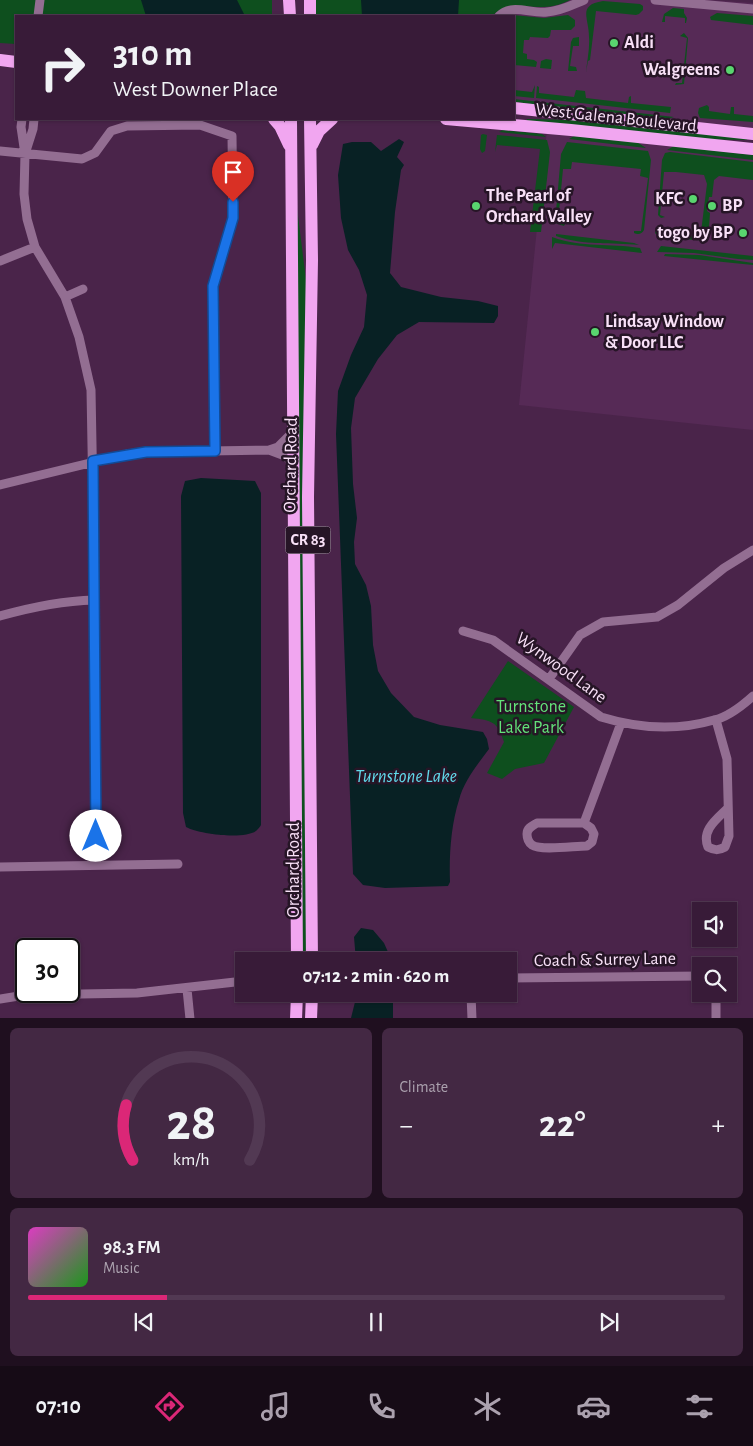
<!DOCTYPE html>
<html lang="en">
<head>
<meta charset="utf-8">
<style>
  body { margin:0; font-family:"Alegreya Sans",sans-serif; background:#432843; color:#f1f3f6; height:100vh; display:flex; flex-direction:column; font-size:19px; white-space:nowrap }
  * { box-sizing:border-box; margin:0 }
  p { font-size:16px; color:#aba1ae }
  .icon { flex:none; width:28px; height:28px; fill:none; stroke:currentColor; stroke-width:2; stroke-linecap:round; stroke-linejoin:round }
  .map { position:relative; height:1018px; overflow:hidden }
  .drawer { display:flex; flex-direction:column; gap:10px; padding:10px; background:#1f0f1f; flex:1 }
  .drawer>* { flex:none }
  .top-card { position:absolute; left:15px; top:15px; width:500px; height:105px; border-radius:0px; box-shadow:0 1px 4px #0004,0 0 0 1px #523953; background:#381b38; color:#f1f3f6; overflow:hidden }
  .buttons { position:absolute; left:692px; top:902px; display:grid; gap:10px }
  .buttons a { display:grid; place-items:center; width:45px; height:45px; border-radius:0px; background:#381b38; box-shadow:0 1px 4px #0004,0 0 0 1px #523953; font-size:25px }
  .speed { position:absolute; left:15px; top:938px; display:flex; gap:10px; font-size:25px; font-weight:700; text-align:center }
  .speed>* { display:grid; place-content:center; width:65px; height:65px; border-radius:50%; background:#381b38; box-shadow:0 1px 4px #0004,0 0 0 1px #523953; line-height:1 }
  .speed .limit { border:2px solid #111; border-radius:8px; background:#fff; color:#111 }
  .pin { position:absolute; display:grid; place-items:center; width:42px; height:42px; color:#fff; margin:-51px -21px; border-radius:50% 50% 50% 0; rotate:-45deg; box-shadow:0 0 5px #0007 }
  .pin .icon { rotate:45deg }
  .me { position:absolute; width:55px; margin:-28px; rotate:0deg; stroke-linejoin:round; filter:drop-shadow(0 0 4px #0008) }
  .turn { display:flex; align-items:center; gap:18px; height:105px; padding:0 15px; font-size:22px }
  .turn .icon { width:65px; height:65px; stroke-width:2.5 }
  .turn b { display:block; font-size:35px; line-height:42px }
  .big { font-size:38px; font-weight:700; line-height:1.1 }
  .drawer .tile { flex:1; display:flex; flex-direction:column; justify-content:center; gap:8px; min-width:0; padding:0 18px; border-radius:8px; background:#432843 }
  .drawer .dial { align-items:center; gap:0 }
  .dial svg { height:130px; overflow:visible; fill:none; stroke:#523953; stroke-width:7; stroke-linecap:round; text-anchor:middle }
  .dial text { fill:#f1f3f6; stroke:none }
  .song { display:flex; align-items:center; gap:15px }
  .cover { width:60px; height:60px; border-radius:8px; background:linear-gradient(135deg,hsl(310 70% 55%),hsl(120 70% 35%)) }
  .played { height:5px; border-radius:2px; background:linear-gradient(90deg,#db2777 20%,#523953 20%) }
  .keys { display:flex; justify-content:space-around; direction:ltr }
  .heat { display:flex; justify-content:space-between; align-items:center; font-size:28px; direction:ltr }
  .drawer .tiles { flex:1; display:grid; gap:10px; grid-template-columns:1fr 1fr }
  .tile:last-child { grid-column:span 2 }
  .trip { position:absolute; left:235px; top:952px; width:282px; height:50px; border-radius:0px; background:#381b38; box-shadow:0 1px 4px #0004,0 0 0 1px #523953; font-weight:700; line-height:50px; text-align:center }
  .dock { display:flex; height:80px; justify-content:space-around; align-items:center; background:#160b16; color:#aba1ae }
  .dock .icon { width:35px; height:35px }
  .dock .selected { color:#db2777 }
  .dock b { font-size:22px; color:#f1f3f6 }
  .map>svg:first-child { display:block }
  .built { fill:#562a56 }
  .green { fill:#0e4f1e }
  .water { fill:#082124 }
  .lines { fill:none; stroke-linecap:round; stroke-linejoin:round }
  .minor { stroke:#936e92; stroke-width:9 }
  .primary { stroke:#f1a6f0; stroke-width:12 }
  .route-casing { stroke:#114b97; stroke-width:12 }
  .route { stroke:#1a73e8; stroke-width:9 }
  .poi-dot { fill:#59d56f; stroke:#261526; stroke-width:2 }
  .labels { text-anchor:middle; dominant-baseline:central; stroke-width:5; stroke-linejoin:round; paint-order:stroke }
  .shield { fill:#261526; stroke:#b9a3b8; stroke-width:1 }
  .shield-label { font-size:16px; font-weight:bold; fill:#f8e0f7 }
  .poi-label { font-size:18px; font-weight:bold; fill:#f8e0f7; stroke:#261526; text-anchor:start }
  .street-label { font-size:18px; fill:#f8e0f7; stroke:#261526 }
  .park-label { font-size:18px; fill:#63e279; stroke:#261526 }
  .water-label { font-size:19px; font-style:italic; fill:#61d9ea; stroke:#261526 }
</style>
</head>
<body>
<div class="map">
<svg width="753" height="1019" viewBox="0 0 753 1019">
  <rect width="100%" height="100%" fill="#4a244a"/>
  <path class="built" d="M570 0H709L753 3V130L514 102V16H493L501 7 511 4 543 7 561 4Z
    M547 130 753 154V430L519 405Z"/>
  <path class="green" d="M0 0H272V16H16V44L0 43Z
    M316 0H570C562 4 553 7 543 7 522 8 509 0 492 16H316Z
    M603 1 640 4 643 6V10L639 14 636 15 596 11 590 60 588 61 586 72C587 61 590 48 589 37 589 18 577 5 603 1Z
    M673 8 684 9V13L687 18 686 23H685V18L665 16V22H662L664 14Z
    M717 13 753 16V25L711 20 710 17Z
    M513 15 544 18 568 15 575 20V26L571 30H551L550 36 548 38 530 37 529 40H524L523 53 527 54V59L534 60 537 62 536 67 514 65V69V16H509Z
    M684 33 688 38 684 84 675 85 676 83H682L687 38 680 36Z
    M579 37V46H573L570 66 576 67 577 71H568L571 42 573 38Z
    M546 59 552 60 551 69 540 68 541 61Z
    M535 85 534 98 514 96V90L532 92Z
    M537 86 539 87V93L574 97 576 90 585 91 586 98 628 103 629 97 631 96V103L671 107 670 113 536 98Z
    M514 99 674 117 668 119 514 102Z
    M707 105 709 107V111L730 114 731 107H734V114L753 116V122L700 118 698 113 699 108Z
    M527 119 582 120 747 137V140L691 139 526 121Z
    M503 130 542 134 546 137 499 132Z
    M483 134 487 135 485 151 482 153 480 149 481 135Z
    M497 135 547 140 550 152 541 232H530L540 149 497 145 495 152Z
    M574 136 637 142 646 148 569 139Z
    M567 142 648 151 651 160 644 230C642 234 638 235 634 233V231H641L648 178 640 176 641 169 572 162 571 169H563L558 222 565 224 564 226 555 223 561 154Z
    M674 146 753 155V160L667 150Z
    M670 152 753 162V180L719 176 714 180 712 197H709L707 211 710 213 708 241 683 239V235L698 236 701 232 707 184 704 175 676 172H664L660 215 665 217 661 218 658 215 662 160 665 153Z
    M297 208 307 288V947L304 955 302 954Z
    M657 228H662L668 234 680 235V239L658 236 655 233Z
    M556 234 634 243 639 245C611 242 585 246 556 236Z
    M552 237C583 248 609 243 640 248L642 253 555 243 552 249Z
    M661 246 753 256V260L738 259 694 253 657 252Z
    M665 254 699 255 753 263V265L664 256Z
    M508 661 574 707 544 763 515 769 502 779 487 773 504 742C498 722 492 720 471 718Z"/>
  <path class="water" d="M141 0H237L245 16H146Z
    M361 0H459L458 16H362Z
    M399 139 404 142 397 157 404 165 401 170 395 212 390 273 401 287 441 297 478 301 498 306V316L494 323 419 322 397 335 378 359 355 398 351 428 353 484 357 518 354 542 355 564 366 585 371 606 373 645 378 671 391 693 414 717 440 725 483 732 487 739 489 749C477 765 464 781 459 800 451 825 449 855 450 882L448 886 385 888 363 885 353 874 336 434 338 391 351 355 364 327 367 295 359 270 348 250 341 218 338 175 343 144 352 142H371L381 151Z
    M201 478 255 481 261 493V825C260 827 258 829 256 831 243 840 199 834 186 827L183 813 181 496 185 481Z
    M361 928 373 930 384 943 392 961H356L354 937Z
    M357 994H393V1018H351Z"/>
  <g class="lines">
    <path class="minor" d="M655 0 753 9
      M38 16 40 0
      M499 16C512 3 530 14 547 12 561 11 572 5 584 0
      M22 119 21 127 25 154 24 194 27 219 35 247 65 297 79 337 91 390 95 611 96 865
      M0 151 82 159 95 153 111 131 127 126 200 125 232 136 233 218 213 286 215 451
      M26 151 33 129 34 119
      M0 261 35 247
      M65 297 83 289
      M269 450 278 447 292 433
      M0 485 127 454 146 452 269 450 285 456 293 463
      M0 616C32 607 61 601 94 600
      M463 631 493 640 601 717C637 728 677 731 714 720 728 717 743 705 753 696
      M549 679 580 635 603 622 657 617 678 605 724 568 753 550
      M716 720 727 759 729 836 725 847C718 851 714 850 708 847 701 830 717 819 728 808
      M584 823 591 828 594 834 592 842 587 846C574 846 541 851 532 845 528 842 527 838 527 834 527 828 532 826 537 823H584L621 723
      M0 867 178 864
      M509 978 701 976
      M187 989 190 1019
      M471 994 472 1019
      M0 999 25 995 137 993 244 981
      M716 1019V994"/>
    <path class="primary" d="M289 0 290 16
      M310 0V16
      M0 60 16 62
      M514 108 753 134
      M274 119 280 126 289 145
      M291 119 297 961
      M310 119 312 260 308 497 312 961
      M446 119 571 130 753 149
      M312 145 319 131 332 119
      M296 1019 297 994
      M311 1019 312 994"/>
  </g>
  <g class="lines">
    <g class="route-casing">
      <path id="route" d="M96 836 93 461 146 452 215 451 213 286 233 218V202"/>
    </g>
    <use href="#route" class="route"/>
  </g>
  <g class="poi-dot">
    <circle cx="614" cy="43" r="5"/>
    <circle cx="730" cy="70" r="5"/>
    <circle cx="693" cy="199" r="5"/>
    <circle cx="476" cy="206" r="5"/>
    <circle cx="712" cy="206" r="5"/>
    <circle cx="743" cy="233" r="5"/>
    <circle cx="595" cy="332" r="5"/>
  </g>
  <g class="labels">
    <rect class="shield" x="285.5" y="526.5" width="45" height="27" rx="4"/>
    <g class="shield-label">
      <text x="308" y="540">CR 83</text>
    </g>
    <g class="poi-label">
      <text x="624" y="43">Aldi</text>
      <text x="720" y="70" text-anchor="end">Walgreens</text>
      <text x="486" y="196">The Pearl of<tspan x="486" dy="21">Orchard Valley</tspan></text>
      <text x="683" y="199" text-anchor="end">KFC</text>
      <text x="722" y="206">BP</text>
      <text x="733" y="233" text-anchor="end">togo by BP</text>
      <text x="605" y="322">Lindsay Window<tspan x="605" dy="21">&amp; Door LLC</tspan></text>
    </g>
    <g class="street-label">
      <text transform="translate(616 118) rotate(6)">West Galena Boulevard</text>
      <text transform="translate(291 465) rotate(-89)">Orchard Road</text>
      <text transform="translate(561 668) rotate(36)">Wynwood Lane</text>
      <text transform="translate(294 870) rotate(-90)">Orchard Road</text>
      <text transform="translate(605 960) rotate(-1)">Coach &amp; Surrey Lane</text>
    </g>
    <g class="park-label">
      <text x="531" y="707">Turnstone<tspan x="531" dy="21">Lake Park</tspan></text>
    </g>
    <g class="water-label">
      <text x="406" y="776">Turnstone Lake</text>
    </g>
  </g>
</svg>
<div class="buttons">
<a><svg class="icon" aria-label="sound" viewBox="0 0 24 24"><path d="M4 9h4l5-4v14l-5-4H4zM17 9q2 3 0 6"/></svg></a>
<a><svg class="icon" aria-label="search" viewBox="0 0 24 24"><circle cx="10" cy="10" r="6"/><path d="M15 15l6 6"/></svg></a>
</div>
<div class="speed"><div class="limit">30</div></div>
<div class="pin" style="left:233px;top:202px;background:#d93025"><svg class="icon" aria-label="arrive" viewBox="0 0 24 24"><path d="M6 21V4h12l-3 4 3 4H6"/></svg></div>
<svg class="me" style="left:96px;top:836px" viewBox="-20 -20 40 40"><circle r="19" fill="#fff"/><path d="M0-13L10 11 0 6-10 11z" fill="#1a73e8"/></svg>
<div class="trip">07:12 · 2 min · 620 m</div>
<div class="top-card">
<div class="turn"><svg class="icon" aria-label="right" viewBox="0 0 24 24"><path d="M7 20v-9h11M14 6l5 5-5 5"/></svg><div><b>310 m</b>West Downer Place</div></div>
</div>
</div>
<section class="drawer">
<div class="tiles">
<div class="tile dial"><svg viewBox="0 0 100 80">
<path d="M14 69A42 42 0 1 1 86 69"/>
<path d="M14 69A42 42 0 0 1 10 35" stroke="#db2777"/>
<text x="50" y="56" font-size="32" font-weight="700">28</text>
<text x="50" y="72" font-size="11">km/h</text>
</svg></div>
<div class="tile"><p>Climate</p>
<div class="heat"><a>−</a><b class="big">22°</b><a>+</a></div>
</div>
<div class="tile">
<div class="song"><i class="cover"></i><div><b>98.3 FM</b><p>Music</p></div></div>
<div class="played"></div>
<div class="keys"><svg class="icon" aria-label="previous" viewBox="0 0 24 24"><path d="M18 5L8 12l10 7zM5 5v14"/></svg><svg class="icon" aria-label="pause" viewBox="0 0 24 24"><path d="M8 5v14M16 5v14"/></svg><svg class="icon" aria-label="next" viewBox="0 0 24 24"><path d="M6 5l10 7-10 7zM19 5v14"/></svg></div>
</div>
</div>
</section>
<nav class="dock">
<b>07:10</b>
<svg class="icon selected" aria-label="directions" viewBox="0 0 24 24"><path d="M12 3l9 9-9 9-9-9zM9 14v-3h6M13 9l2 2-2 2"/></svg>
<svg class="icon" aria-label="music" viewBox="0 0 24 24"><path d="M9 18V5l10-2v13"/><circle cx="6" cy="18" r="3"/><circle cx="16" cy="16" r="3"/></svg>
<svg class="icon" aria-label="phone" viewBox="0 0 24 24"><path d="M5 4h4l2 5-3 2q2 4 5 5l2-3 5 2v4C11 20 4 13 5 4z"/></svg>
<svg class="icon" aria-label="climate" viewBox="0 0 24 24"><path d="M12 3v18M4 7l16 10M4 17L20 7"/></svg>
<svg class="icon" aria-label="car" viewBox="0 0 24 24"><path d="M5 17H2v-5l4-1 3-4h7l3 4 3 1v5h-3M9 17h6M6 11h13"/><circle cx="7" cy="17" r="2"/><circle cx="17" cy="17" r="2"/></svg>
<svg class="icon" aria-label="filters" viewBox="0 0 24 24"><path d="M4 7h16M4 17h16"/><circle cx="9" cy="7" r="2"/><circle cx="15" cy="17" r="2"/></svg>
</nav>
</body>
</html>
